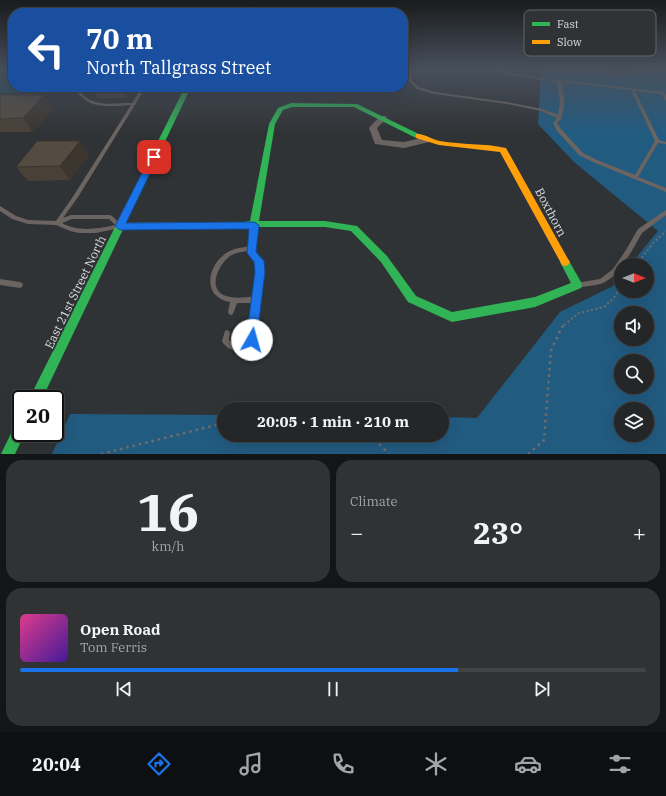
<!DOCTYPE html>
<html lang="en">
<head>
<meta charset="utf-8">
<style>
  body { margin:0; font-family:"IBM Plex Serif",serif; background:#303234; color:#f1f3f6; height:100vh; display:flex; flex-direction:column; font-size:15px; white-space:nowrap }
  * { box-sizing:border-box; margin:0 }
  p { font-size:13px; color:#a3a5a8 }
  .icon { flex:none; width:22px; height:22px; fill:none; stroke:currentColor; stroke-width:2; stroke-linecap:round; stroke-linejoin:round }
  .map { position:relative; height:454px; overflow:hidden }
  .drawer { display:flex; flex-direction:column; gap:6px; padding:6px; background:#141516; flex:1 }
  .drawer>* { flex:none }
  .banner { position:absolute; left:8px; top:8px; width:400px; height:84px; border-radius:16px; box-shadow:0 4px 16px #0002,0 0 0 1px #414345; background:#1a4fa0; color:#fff; overflow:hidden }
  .needle { width:26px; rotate:90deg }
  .tools { position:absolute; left:614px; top:258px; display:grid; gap:8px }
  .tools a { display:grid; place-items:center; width:40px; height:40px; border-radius:50%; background:#242628; box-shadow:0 4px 16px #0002,0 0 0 1px #414345; font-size:20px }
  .speed { position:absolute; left:12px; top:390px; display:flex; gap:8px; font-size:20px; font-weight:700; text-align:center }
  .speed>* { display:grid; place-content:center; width:52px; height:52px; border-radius:50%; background:#242628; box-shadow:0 4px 16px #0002,0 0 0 1px #414345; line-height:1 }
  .speed .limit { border:2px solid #111; border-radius:6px; background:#fff; color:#111 }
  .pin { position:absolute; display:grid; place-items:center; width:34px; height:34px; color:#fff; margin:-17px; border-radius:8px; box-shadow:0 2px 6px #0006 }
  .me { position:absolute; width:44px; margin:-22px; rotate:7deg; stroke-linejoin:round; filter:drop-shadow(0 0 3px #0008) }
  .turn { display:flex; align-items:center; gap:14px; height:84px; padding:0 12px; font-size:18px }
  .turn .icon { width:52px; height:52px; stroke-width:2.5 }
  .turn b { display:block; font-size:28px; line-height:34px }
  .big { font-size:30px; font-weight:700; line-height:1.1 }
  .drawer .tile { flex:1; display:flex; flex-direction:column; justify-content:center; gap:6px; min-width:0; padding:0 14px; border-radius:16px; background:#303234 }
  .drawer .dial { align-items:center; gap:0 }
  .dial b { font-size:52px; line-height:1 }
  .song { display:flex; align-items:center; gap:12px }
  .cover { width:48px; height:48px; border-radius:6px; background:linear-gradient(135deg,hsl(330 70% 55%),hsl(260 70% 35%)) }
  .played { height:4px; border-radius:2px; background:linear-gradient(90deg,#1a73e8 70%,#414345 70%) }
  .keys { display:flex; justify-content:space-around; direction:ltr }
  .heat { display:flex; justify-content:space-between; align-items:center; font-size:22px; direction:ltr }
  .drawer .tiles { flex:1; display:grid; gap:6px; grid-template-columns:1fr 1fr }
  .tile:last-child { grid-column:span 2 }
  .trip { position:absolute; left:217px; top:402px; width:232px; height:40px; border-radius:20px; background:#242628; box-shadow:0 4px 16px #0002,0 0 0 1px #414345; font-weight:700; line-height:40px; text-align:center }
  .dock { display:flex; height:64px; justify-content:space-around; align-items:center; background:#0e0f10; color:#a3a5a8 }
  .dock .icon { width:28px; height:28px }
  .dock .selected { color:#1a73e8 }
  .dock b { font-size:18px; color:#f1f3f6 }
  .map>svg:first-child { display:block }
  .green { fill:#225b80; fill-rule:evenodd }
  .water { fill:#1f495d }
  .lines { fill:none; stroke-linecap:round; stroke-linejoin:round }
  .path-far2 { stroke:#716c6b; stroke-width:1.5; stroke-dasharray:1.5 2; stroke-linecap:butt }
  .path-far1 { stroke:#716c6b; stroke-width:2; stroke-dasharray:2 2.5; stroke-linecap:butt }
  .path { stroke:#716c6b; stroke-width:2.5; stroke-dasharray:2.5 4; stroke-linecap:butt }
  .lane { fill:#6c6461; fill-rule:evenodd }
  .street { fill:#6c6461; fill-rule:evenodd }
  .fast { fill:#30b455; fill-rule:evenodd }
  .slow { fill:#ff9f0a; fill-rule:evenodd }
  .wall { fill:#494138 }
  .shaded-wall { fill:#3c352e }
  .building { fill:#554c41; stroke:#3c352e }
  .route { fill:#1a73e8; stroke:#114b97 }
  .labels { text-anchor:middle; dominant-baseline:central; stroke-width:4; stroke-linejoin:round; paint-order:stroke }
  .street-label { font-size:12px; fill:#dddfe1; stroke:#2f3336 }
  .key { fill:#2f3336; stroke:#636769; stroke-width:1 }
  .key-label { font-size:11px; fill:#dddfe1 }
</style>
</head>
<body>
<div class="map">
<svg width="666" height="454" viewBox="0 0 666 454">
  <rect width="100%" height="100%" fill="#303335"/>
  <path class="green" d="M540 69H666V454H52L70 414 224 415V435H442V417L477 418 560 312 613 286 621 276V291H647V265H630L658 231 574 162 538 124 541 73ZM621 313H647V339H621ZM621 361H647V387H621ZM621 409H647V435H621Z"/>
  <path class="water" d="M0 77 13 78V87H41L26 93H0Z"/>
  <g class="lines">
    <path class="path-far2" d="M0 70 13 73
      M23 95 34 94 48 87"/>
    <path class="path-far1" d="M636 265 654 242 666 231
      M564 325 579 313 604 307 614 298 621 285"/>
    <path class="path" d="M370 435 389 454
      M101 454 224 423
      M528 454 544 440 551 350 562 327 566 324"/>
    <path class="lane" d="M409 69H413L412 80 419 87 435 92 507 102 543 109 558 115 560 103 557 82 549 81 548 80 550 79 664 92 666 95V100H665L662 94 635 91 659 140 666 142V144L658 143 638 177 666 188V192L593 162 579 155 557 131 553 123 557 118 541 111 507 104 434 94 417 89 408 80ZM561 82 631 90 655 141 635 175 597 160 583 153 561 129 557 123 562 118 561 117C566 106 564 94 561 82Z
      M495 69H499L502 72 543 78 545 79 543 80 501 74Z
      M79 87H83L81 92C92 108 115 103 132 103L142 87H146L78 197 63 218 71 215H110L112 216 123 226 122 227 120 228 96 233H79L70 231 56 225 28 224 12 219 0 211V206L16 216 28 220 56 221 74 195 131 105C111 106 90 110 77 92ZM72 219H109L115 225C98 229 78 232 62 223Z
      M666 210V215L642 233 630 254 622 265H621C619 272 608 282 600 284 593 286 585 286 578 288L576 287 575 285 576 283 600 279 613 269 626 250 638 229Z
      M254 223 256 224 257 225 254 252 262 261 263 272 255 340 254 342 244 348 230 349 228 348 223 343 222 341 225 331 227 330 229 331 230 333 229 340 231 342H243L249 338 253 303H237L233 314 231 315 229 314 228 312 230 302C201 297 207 264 228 252 234 248 242 248 249 246L251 225 252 224ZM248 251C249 256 253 257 256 261 259 268 255 289 254 297 245 297 235 299 226 296 206 289 219 264 230 256 236 252 242 252 248 251Z
      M0 279 20 282 22 283 23 285 22 287 20 288 0 285Z"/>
    <path class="street" d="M380 116H386L387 118 377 128 382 140 404 142 426 137 430 140 429 142 404 148 375 144 369 128Z"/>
    <path class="fast" d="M185 87H191L42 399H29Z
      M291 103 357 104 423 136 422 138H416L354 107H292L283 110 275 124 259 221H325L357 226 387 256 416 296 452 312 535 297 571 283 560 262 562 259 565 258 568 259 581 282 582 285 581 288 535 307 452 322 408 302 381 262 351 231 325 227H237L236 225 237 223 250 221 269 124 278 108Z
      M21 421V433H25L15 454H1L16 423Z"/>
    <path class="slow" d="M416 134C424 133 433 140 440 141 462 145 484 143 506 148L568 259 570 262 568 265 565 266 562 265 500 152 439 145 416 138Z
      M240 222 243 223 244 225 243 227 240 228 120 229 117 228 116 226 117 224 120 223Z"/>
  </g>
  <path class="wall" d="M604 69H632L629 74H609Z
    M135 87 127 98H97L93 90Z
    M0 95H44L53 109 33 132H0Z
    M89 155 70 180 28 181 16 167Z"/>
  <path class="shaded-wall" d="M126 87H135L127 98 124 90Z
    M44 95 53 109 33 132 23 118Z
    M80 141 89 155 70 180 60 166Z"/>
  <path class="building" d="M96 87H126L124 90H93Z
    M0 95H44L23 118 0 119Z
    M37 141H80L60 166 16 167Z"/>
  <linearGradient id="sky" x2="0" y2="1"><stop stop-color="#1a1c1d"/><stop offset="0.52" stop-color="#48505c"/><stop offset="1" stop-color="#48505c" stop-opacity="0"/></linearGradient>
  <rect width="666" height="133" fill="url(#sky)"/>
  <path class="route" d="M154 154 158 157 126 223 254 222 259 225 256 252 264 261 265 272 256 344 252 346 248 344 246 340 255 272 254 262 247 253 249 229 120 230 115 226 150 157Z"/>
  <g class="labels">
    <g class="street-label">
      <text transform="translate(551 212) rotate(62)">Boxthorn</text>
      <text transform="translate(75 292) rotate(-64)">East 21st Street North</text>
    </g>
  </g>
  <rect x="524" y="10" width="132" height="46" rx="6" class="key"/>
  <rect x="532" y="22" width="18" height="4" fill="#30b455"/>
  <rect x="532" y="40" width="18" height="4" fill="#ff9f0a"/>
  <g class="key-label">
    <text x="557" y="28">Fast</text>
    <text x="557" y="46">Slow</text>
  </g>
</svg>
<div class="tools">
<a><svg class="needle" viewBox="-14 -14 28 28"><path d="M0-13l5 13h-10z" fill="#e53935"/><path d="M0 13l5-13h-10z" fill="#a3a5a8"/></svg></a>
<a><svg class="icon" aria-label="sound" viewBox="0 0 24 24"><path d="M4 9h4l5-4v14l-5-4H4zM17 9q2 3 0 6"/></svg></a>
<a><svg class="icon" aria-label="search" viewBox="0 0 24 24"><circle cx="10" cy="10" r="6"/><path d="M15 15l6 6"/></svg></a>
<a><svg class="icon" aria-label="layers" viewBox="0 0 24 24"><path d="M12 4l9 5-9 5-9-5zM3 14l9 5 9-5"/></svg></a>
</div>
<div class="speed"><div class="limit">20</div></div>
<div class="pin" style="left:154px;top:157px;background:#d93025"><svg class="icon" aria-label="arrive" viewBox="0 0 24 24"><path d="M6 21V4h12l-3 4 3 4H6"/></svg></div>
<svg class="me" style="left:252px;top:340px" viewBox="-20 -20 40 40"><circle r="19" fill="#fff"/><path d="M0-13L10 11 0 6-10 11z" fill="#1a73e8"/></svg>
<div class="trip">20:05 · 1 min · 210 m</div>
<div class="banner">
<div class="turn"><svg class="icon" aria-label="left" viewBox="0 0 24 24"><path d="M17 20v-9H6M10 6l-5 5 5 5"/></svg><div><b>70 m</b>North Tallgrass Street</div></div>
</div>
</div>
<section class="drawer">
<div class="tiles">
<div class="tile dial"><b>16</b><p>km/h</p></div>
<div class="tile"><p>Climate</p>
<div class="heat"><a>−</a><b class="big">23°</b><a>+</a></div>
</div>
<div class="tile">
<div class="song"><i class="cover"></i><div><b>Open Road</b><p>Tom Ferris</p></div></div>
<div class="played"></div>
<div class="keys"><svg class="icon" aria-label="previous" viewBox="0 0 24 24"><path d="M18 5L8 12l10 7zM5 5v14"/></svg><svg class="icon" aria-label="pause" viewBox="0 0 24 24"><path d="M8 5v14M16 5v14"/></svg><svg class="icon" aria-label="next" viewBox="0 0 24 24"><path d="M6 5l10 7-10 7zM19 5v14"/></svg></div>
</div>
</div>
</section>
<nav class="dock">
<b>20:04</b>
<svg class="icon selected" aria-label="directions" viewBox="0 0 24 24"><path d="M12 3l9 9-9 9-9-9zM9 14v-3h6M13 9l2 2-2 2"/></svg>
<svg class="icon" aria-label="music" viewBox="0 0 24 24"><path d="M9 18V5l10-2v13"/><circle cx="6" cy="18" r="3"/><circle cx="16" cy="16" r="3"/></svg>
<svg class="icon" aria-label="phone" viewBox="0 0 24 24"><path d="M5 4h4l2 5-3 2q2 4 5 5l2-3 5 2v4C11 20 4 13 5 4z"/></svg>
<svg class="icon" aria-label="climate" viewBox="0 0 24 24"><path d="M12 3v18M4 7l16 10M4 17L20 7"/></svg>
<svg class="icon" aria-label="car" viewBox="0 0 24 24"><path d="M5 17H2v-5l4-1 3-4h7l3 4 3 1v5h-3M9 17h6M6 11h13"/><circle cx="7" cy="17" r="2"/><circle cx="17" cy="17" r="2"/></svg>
<svg class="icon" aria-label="filters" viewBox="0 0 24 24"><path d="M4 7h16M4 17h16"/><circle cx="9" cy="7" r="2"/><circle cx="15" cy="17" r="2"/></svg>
</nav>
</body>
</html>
